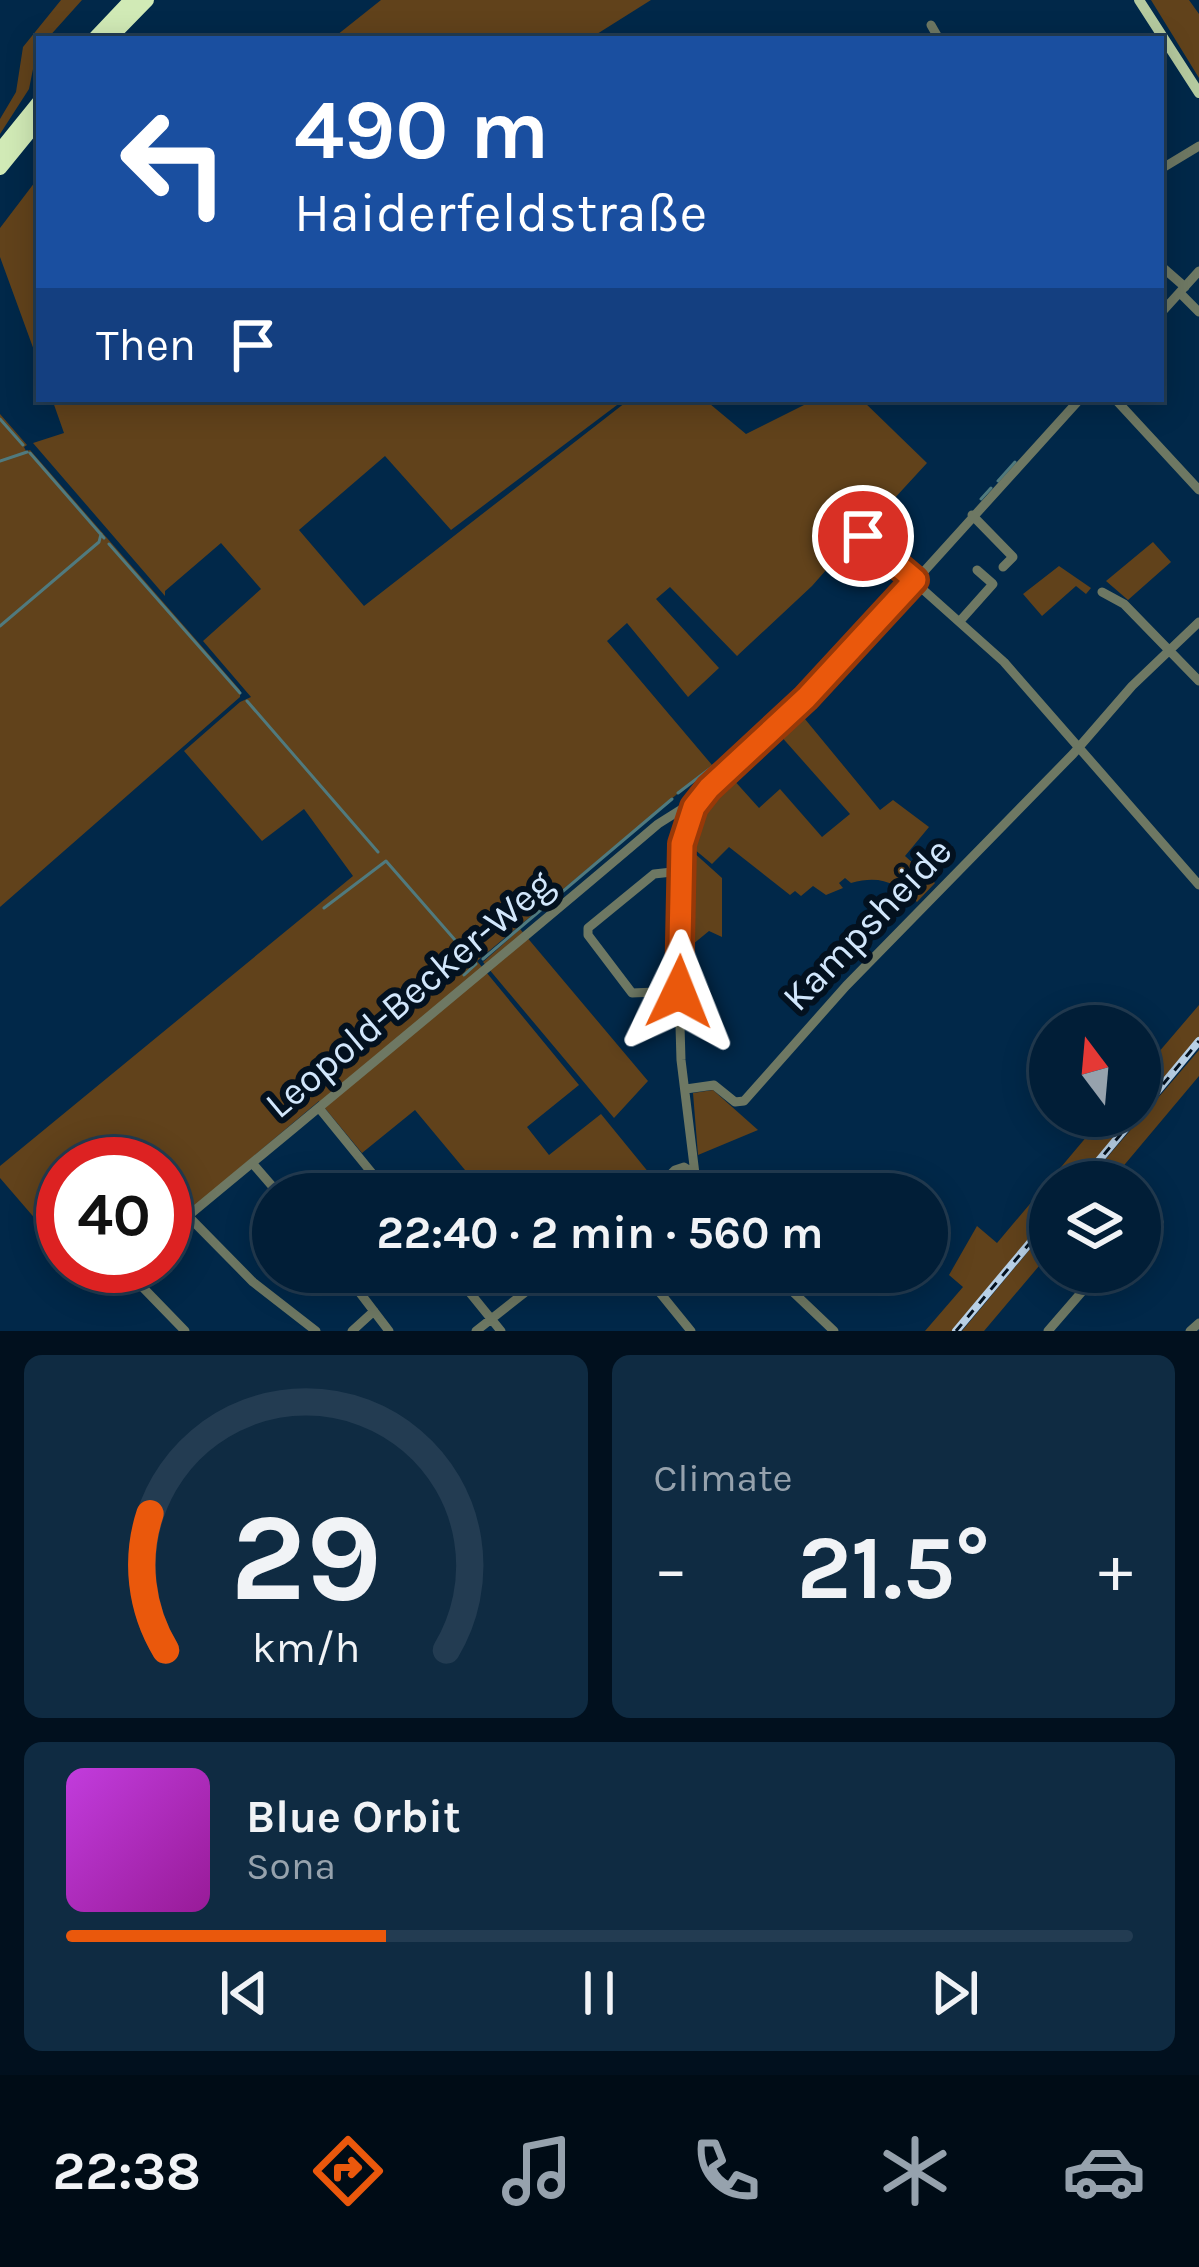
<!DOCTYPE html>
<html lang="en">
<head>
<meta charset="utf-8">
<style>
  body { margin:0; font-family:Karla,sans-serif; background:#0f2b42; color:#f1f3f6; height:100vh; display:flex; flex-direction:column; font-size:45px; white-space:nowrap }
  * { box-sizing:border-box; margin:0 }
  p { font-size:39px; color:#96a2ad }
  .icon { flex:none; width:66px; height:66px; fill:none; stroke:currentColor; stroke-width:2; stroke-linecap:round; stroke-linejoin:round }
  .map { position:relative; height:1331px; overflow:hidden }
  .drawer { display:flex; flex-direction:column; gap:24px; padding:24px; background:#01101e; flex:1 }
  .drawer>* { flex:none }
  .guide { position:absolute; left:36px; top:36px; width:1128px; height:366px; border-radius:0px; box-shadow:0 6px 30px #0003,0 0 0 3px #233c52; background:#1a4fa0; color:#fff; overflow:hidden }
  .needle { width:78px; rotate:344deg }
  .fabs { position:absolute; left:1029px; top:1005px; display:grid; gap:24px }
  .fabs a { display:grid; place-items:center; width:132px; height:132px; border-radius:50%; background:#011e37; box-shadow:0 6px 30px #0003,0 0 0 3px #233c52; font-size:60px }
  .speed { position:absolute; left:36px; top:1137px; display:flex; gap:24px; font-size:60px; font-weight:700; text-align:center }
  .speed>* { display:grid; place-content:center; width:156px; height:156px; border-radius:50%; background:#011e37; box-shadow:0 6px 30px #0003,0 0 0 3px #233c52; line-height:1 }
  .speed .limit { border:18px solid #d22; background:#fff; color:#111 }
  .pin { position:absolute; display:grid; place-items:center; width:102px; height:102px; color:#fff; margin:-51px; border:6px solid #fff; border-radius:50%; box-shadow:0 3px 12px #0007 }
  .me { position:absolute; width:132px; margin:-66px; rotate:2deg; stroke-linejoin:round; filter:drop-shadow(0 0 9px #0008) }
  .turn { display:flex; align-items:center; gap:42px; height:252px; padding:0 60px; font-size:54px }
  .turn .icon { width:156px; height:156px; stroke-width:2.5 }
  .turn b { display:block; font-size:84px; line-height:102px }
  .then { display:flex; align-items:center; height:114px; padding:0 60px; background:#0003; gap:24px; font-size:45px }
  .big { font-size:90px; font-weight:700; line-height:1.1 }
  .drawer .card { flex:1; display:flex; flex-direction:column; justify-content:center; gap:18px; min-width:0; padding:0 42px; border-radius:18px; background:#0f2b42 }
  .drawer .dial { align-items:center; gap:0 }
  .dial svg { height:312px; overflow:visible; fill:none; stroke:#233c52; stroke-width:7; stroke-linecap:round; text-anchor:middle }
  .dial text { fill:#f1f3f6; stroke:none }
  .song { display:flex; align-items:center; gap:36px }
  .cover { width:144px; height:144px; border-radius:18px; background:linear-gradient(135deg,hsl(290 70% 55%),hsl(300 70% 35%)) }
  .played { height:12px; border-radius:6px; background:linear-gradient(90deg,#ea580c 30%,#233c52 30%) }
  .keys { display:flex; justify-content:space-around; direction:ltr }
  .heat { display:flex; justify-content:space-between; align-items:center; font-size:66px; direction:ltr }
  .drawer .tiles { flex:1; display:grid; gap:24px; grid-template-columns:1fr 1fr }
  .card:last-child { grid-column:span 2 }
  .trip { position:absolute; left:252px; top:1173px; width:696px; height:120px; border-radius:60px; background:#011e37; box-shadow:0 6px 30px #0003,0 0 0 3px #233c52; font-weight:700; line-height:120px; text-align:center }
  .tab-bar { display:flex; height:192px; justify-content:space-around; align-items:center; background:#000c16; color:#96a2ad }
  .tab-bar .icon { width:84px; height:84px }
  .tab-bar .selected { color:#ea580c }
  .tab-bar b { font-size:54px; color:#f1f3f6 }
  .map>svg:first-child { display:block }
  .green { fill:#61421b }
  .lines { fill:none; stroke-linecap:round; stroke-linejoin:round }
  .stream { stroke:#507a7e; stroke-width:3 }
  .minor { stroke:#6e7863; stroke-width:9 }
  .major { stroke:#b5ca9f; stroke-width:10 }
  .highway { stroke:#d1eab6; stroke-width:14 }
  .rail-casing { stroke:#b8d0e6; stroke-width:8 }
  .rail { stroke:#03111f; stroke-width:3; stroke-dasharray:9; stroke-linecap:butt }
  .route-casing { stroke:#983908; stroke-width:30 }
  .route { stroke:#ea580c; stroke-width:21 }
  .labels { text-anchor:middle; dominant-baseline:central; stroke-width:12; stroke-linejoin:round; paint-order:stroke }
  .street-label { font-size:39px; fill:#d2e7fc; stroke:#03111f }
</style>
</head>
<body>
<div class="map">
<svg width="1199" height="1331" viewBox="0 0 1199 1331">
  <rect width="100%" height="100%" fill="#012849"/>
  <path class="green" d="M61 0H82L47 39H39L29 89 0 134V119L16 92 23 47Z
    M381 0H651L589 39H332Z
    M1151 0H1189L1199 14V78Z
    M35 182 39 185V364L0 257V228Z
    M52 399H625L451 530 385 456 299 530 364 606 630 399H704L746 434 816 399H861L927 463 881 513 878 511 812 586 737 656 670 587 656 599 719 668 688 697 627 623 607 641 712 765 477 961 579 1085 527 1127 549 1155 601 1114 654 1179 639 1194H580L561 1172 533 1194H485L415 1110 362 1153 319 1101 165 1231V1164H63V1212L44 1229 0 1178V1166L353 876 304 809 262 841 184 751 240 702 251 697 203 641 261 589 221 543 165 591V596L33 443 64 433Z
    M0 414 27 445 24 447 26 451 30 450 240 690V697L0 907Z
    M1153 542 1171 562 1128 600 1106 581Z
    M1059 566 1091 588 1086 594 1076 586 1042 616 1023 594Z
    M800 713 880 810 893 800 929 827 905 856 935 883 917 902C895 882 880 875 851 883L845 878 839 883 843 888 826 895 813 886 801 896 795 891 790 895 729 847 712 864 688 844 707 804 732 778 759 808 780 789 822 837 850 814 779 734Z
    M687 851H692L722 878V937L709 931 687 949Z
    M520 929 648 1081 614 1118 483 962Z
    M1199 1005V1039L1140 1107V1074Z
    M1199 1050V1076L1110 1182H1086Z
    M713 1090 758 1130 698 1155 693 1093Z
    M1104 1116H1132L1076 1182H1050V1213L953 1331H925L963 1287 949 1275 977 1226 997 1243Z
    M1050 1225V1253L984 1331H962Z"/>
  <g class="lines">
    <path class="stream" d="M0 419 23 445
      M30 453 104 538
      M0 461 27 452
      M998 481 1015 462
      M981 499 991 488
      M109 544 240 693
      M880 610 904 584
      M0 626 99 542 101 534
      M863 629 875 616
      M851 641 856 636
      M247 701 378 852
      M785 709 846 647
      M730 752 760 729
      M678 793 725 757
      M324 908 386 861 476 964 464 975
      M483 959 672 799"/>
    <path class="minor" d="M931 25 939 39
      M1161 169 1199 146
      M1161 266 1185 287
      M1180 293 1199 312
      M1161 313 1199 271
      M1115 399 1199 490
      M972 515 1013 557 1003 567
      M863 536 1004 662 1199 885
      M1102 592 1124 604 1199 681
      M960 621 993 584 977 570
      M679 991 632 993 588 935V928L654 874 681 871
      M686 1089 714 1085 735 1102 744 1101 846 986 1073 754 1132 686 1199 622
      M319 1108 389 1194
      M253 1164 279 1194
      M695 1174 681 1060 679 991 682 843 694 807 709 788 774 731 861 641 1080 399
      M651 1194 675 1170 684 1167 695 1174 702 1194
      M652 1194 675 1192
      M188 1216 253 1282 316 1331
      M165 1235C330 1098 495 963 658 824L685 807H694
      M1140 1237 1159 1222
      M128 1266 125 1269 185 1331
      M344 1272 389 1331
      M453 1272 501 1331
      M643 1272 691 1331
      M772 1272 834 1331
      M352 1331 374 1311
      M476 1331 551 1272
      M1048 1331 1099 1272
      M1190 1331 1199 1323"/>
    <path class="major" d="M1139 0 1199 93"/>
    <path class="highway" d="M94 39 131 0
      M109 39 147 0
      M0 150 39 102
      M0 168 39 120"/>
    <g class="rail-casing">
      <path id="rail" d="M1140 1112 1199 1041
        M1081 1182 1136 1116
        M956 1331 1050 1219"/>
    </g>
    <use href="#rail" class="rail"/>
  </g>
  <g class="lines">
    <g class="route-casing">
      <path id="route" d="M679 992 682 844 694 807 709 788 806 698 915 580 863 536"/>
    </g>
    <use href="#route" class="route"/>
  </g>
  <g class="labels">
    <g class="street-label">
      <text transform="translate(867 924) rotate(-46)">Kampsheide</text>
      <text transform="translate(409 994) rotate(-40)">Leopold-Becker-Weg</text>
    </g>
  </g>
</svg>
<div class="fabs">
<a><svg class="needle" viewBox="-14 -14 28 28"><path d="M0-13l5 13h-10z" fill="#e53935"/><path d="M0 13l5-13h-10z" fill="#96a2ad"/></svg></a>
<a><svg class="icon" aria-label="layers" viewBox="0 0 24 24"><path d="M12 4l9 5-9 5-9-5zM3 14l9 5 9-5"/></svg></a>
</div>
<div class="speed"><div class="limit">40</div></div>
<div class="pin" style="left:863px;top:536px;background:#d93025"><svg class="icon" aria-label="arrive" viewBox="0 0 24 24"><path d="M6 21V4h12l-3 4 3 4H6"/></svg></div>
<svg class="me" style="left:679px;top:992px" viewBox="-20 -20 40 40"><path d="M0-17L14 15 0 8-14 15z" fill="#ea580c" stroke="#fff" stroke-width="4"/></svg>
<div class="trip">22:40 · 2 min · 560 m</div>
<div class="guide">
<div class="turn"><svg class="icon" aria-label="left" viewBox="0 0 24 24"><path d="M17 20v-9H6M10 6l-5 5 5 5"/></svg><div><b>490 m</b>Haiderfeldstraße</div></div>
<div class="then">Then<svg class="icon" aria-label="arrive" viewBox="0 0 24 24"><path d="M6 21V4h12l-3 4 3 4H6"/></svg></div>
</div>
</div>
<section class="drawer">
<div class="tiles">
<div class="card dial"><svg viewBox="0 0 100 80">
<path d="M14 69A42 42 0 1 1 86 69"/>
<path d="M14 69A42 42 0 0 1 10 34" stroke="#ea580c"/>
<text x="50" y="56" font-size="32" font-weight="700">29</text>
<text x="50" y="72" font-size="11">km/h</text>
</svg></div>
<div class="card"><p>Climate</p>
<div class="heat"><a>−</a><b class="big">21.5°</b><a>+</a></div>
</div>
<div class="card">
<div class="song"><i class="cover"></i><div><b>Blue Orbit</b><p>Sona</p></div></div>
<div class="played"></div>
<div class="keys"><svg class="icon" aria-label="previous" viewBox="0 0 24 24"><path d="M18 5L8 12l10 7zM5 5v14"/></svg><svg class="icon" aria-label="pause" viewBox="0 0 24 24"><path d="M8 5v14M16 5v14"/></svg><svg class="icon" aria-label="next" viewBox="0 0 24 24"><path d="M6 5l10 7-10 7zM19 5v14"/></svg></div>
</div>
</div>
</section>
<nav class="tab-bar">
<b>22:38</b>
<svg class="icon selected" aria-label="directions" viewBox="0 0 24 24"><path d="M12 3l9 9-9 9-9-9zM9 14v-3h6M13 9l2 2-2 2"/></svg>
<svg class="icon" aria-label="music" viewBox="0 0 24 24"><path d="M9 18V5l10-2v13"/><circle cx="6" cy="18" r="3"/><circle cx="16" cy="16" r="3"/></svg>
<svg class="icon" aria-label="phone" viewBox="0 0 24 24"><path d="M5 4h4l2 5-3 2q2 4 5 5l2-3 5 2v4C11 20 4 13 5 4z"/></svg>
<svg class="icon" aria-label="climate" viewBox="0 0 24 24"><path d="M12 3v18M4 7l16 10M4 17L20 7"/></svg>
<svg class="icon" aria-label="car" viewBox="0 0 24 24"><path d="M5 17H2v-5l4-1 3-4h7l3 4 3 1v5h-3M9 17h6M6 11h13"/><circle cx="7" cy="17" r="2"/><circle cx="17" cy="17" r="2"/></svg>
</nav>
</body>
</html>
